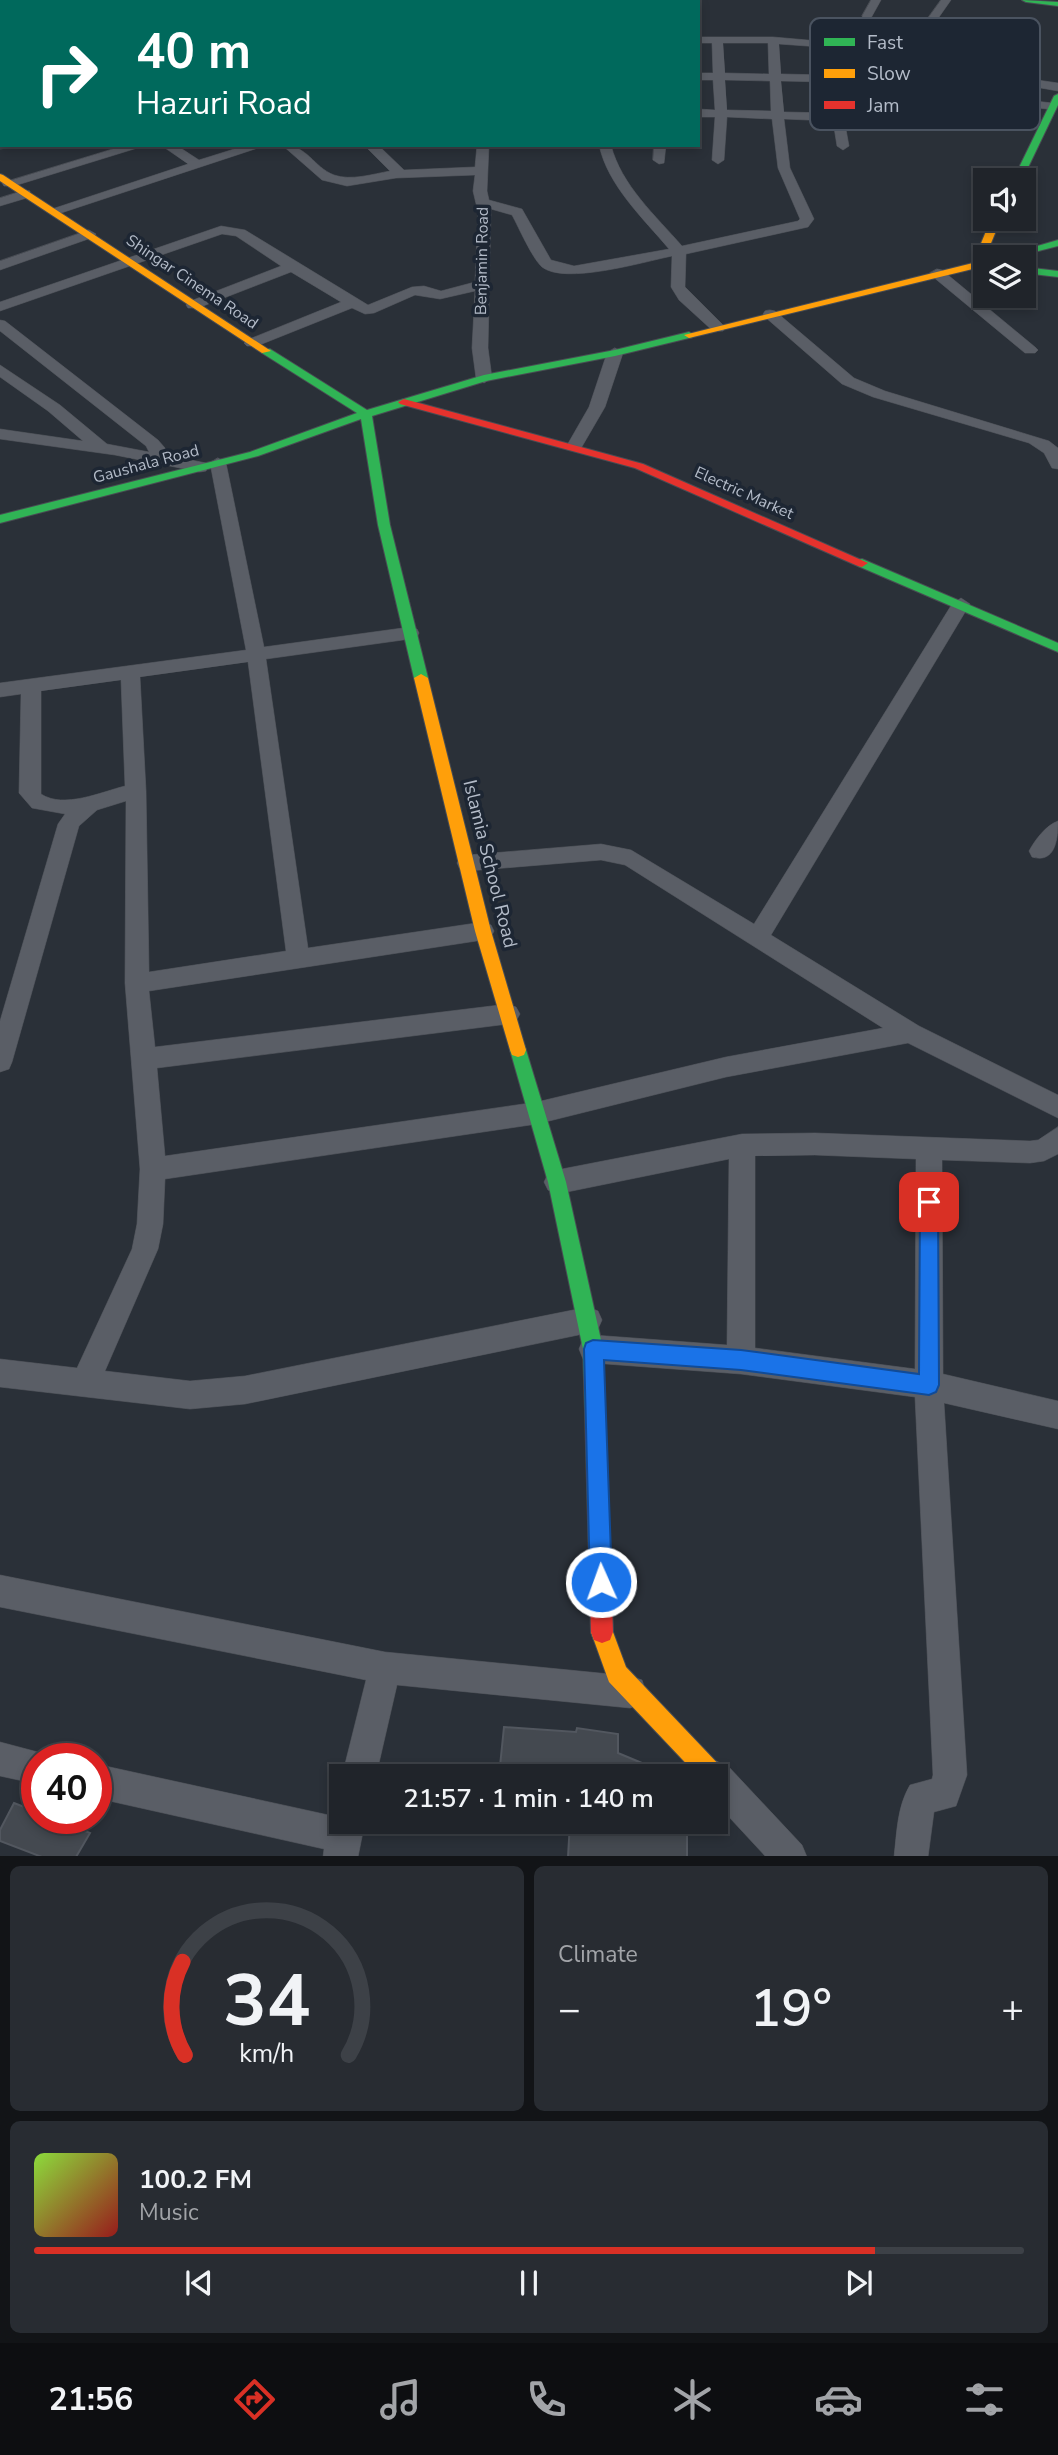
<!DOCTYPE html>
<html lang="en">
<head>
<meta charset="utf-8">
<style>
  body { margin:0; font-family:"Nunito Sans",sans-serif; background:#282c32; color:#f1f3f6; height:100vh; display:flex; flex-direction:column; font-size:26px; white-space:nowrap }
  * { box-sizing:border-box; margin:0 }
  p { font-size:23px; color:#a2a4a8 }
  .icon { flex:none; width:38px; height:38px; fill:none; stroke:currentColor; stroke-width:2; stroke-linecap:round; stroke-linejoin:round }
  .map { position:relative; height:1856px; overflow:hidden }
  .sheet { display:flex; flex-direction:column; gap:10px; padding:10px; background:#121417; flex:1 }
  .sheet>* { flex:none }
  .hud { position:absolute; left:0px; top:0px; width:700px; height:147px; box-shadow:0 4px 10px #0003,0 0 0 2px #3d4147; background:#00695c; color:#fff; overflow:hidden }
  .controls { position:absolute; left:973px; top:168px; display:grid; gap:14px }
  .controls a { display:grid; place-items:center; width:63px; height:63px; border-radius:0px; background:#20242a; box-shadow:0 4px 10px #0003,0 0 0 2px #3d4147; font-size:35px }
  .speed { position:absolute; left:21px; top:1743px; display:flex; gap:14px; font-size:35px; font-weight:700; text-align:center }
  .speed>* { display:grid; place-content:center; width:91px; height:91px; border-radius:50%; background:#20242a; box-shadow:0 4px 10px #0003,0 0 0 2px #3d4147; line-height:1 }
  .speed .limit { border:10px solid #d22; background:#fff; color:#111 }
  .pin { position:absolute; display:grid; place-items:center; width:60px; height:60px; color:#fff; margin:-30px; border-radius:14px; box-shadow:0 4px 10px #0006 }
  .me { position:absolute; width:77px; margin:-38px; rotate:358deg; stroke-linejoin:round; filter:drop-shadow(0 0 5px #0008) }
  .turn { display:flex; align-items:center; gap:24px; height:147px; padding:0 21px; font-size:32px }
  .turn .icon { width:91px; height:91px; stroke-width:2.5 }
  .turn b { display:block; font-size:49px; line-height:60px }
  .big { font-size:52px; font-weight:600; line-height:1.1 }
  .sheet .tile { flex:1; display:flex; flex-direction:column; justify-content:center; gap:10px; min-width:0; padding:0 24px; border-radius:10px; background:#282c32 }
  .sheet .dial { align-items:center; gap:0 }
  .dial svg { height:182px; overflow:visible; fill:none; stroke:#3d4147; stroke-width:7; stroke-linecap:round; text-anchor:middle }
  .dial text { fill:#f1f3f6; stroke:none }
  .song { display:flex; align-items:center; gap:21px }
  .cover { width:84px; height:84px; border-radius:10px; background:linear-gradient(135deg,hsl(90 70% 55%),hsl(0 70% 35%)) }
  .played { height:7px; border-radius:4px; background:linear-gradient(90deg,#d93025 85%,#3d4147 85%) }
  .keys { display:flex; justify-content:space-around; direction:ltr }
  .heat { display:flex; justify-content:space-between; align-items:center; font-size:38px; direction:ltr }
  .sheet .tiles { flex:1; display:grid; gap:10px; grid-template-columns:1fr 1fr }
  .tile:last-child { grid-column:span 2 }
  .trip { position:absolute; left:329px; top:1764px; width:399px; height:70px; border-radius:0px; background:#20242a; box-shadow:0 4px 10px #0003,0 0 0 2px #3d4147; font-weight:600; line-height:70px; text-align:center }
  .menu { display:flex; height:112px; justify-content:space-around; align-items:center; background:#0d0e11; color:#a2a4a8 }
  .menu .icon { width:49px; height:49px }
  .menu .selected { color:#d93025 }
  .menu b { font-size:32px; color:#f1f3f6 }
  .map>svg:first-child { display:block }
  .building { fill:#444950; stroke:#52575f; stroke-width:2 }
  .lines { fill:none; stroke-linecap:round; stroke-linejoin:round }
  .street-casing { stroke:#484c53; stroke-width:1 }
  .fast-casing { stroke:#484c53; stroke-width:2 }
  .slow-casing { stroke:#484c53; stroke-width:2 }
  .jam-casing { stroke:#484c53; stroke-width:2 }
  .street { fill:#5a5e66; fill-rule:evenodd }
  .fast { fill:#30b455; fill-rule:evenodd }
  .slow { fill:#ff9f0a; fill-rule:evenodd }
  .jam { fill:#e5322d; fill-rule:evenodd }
  .route { fill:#1a73e8; stroke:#114b97; stroke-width:2 }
  .labels { text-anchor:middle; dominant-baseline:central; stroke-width:7; stroke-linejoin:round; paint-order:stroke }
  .far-street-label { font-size:16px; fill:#b4bcc9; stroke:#1d2633 }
  .street-label { font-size:19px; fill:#b4bcc9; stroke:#1d2633 }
  .key { fill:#1d2633; stroke:#4a5360; stroke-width:2 }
  .key-label { font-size:19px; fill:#b4bcc9 }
</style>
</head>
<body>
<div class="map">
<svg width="1058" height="1857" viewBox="0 0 1058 1857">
  <rect width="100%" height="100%" fill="#2a3038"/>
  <path class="building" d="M504 1727 576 1732 577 1728 618 1734V1753L673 1776H499Z
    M14 1803 37 1812V1818H53L90 1833 76 1857H42L0 1841V1830Z
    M570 1822H687V1857H568Z"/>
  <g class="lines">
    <g class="street-casing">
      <path id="street" d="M84 0H98L83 2Z
        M139 0H152L153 2H140Z
        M167 0H180L166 2Z
        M242 0H256L257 2H243Z
        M301 0H317L300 2Z
        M364 0H376L377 2H365Z
        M404 0H421L403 2Z
        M480 0H490L479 2Z
        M564 0H574V2H564Z
        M604 0H614L615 2H605Z
        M643 0H653V2H643Z
        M871 0H881L871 18H863L862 16Z
        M941 0H951L918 47 995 59 1005 64 1003 75 1058 83V91L995 80 991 75 993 66 989 64 914 53 901 72 898 85 1052 103 1056 104V110L887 91 889 72Z
        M0 29H2L0 36Z
        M698 37H773L830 42 849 146 843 150 837 146 833 121 784 119 790 168 814 219 808 227 686 254 685 287 723 325 725 328 723 331H713L679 300 671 287 672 256C643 262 565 285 542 267 532 258 519 228 512 215L491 209 488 348 492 378 484 383 476 378 472 348 475 291 440 299 415 295 374 313 365 314 352 308 257 346H247L244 343 247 340 341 302 291 272 198 308H188L186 305 188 302 281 266 236 236 222 234 0 311V302L221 226 245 230 368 305 412 287 424 286 441 291 475 282 478 212 473 191 475 175 396 178 347 186 322 180 282 145C308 145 313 167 334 175 351 181 373 174 390 171L364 145H378L404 170 475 167 477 145H489L487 191 489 200 522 209 551 260 574 266 669 249C643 218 608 186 599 145H611C621 185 656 216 682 246L798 221 800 219 778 168 772 119 727 117 724 160 718 164 712 160 715 117H698V109L715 110 713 80H698V73H713L712 43H698ZM723 43H768L769 74 725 73ZM779 44 821 47 825 75 781 74ZM725 80 770 81 771 111 727 110ZM781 81 827 82 831 113 784 112Z
        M2 96V104L0 105V97Z
        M0 123H2V131H0Z
        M0 141 2 145H8L6 148 0 149Z
        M126 145H147L14 186H4L2 183Z
        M161 145H176L199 160 247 145H267L58 214 53 215 46 211 188 164Z
        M654 145H666L664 163 659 164 653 160Z
        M25 190 30 191V197L0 206V198Z
        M89 230 96 234 94 237 0 270V261Z
        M937 269 942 270 1035 347 1038 350 1035 353H1025L932 276 930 273Z
        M770 310 775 311 854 378 885 391 1049 441 1058 448V469L1052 468 1044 453 1029 443 873 397 842 384 765 317 763 314 765 311Z
        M0 320 5 321 158 440 165 448 166 455 206 463 208 467 206 471 200 472 115 455 0 439V429L83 441 48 411 0 377V365L60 405 107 444 149 452 146 446 0 331Z
        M615 348 623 353 605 407 580 450H568L566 447 589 407 607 353Z
        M218 458 226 463 264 647 410 627 417 629 419 633 417 637 410 639 266 659 308 948 483 922 491 925 494 931 491 937 483 940 149 991 155 1047 508 1004 516 1007 520 1014 516 1021 508 1024 157 1068 165 1156 537 1102 726 1057 883 1028 625 865 601 860 468 871 460 869 457 863 460 857 468 855 601 844 631 850 754 924 952 604 961 598 970 604 771 935 919 1026 1058 1095V1118L908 1043 726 1077 537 1124 165 1179 163 1224 158 1249 105 1371 190 1381 245 1376 588 1307 598 1311 602 1320 598 1329 588 1333 245 1404 190 1409 0 1387V1359L77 1368 132 1249 137 1224 140 1169 125 983 126 801 97 810 79 826 12 1062 9 1069 0 1072V1021L58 824 65 814 32 808 19 793 21 694 0 697V683L246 650 210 463ZM248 662 286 951 149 972 146 791 140 677ZM121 680 125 786C101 792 64 809 41 794V691Z
        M1058 821C1058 838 1056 864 1032 857L1029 851C1035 840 1046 825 1058 821Z
        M1058 1127V1154L1044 1161 1030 1163 942 1160 943 1374 1058 1401V1429L944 1403 967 1775 956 1806 934 1812 928 1857H894C897 1832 897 1807 910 1785L932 1779 933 1775 915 1397 741 1374 593 1363 583 1359 579 1349 583 1339 593 1335 727 1345 729 1159 557 1194 548 1190 544 1182 548 1174 557 1170 742 1134 815 1133 1030 1141 1038 1140ZM815 1155 916 1159 915 1369 755 1348V1156Z
        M0 1575 385 1652 630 1676 642 1680 646 1692 642 1704 630 1708 397 1685 376 1776H342L366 1680 0 1607Z
        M0 1742 49 1755 50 1759H37V1784L0 1776Z
        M716 1761 728 1766 802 1845 807 1857H766L716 1803V1776H700L704 1766Z
        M96 1764 333 1816 336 1810 341 1808V1822H365L358 1857H323L324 1849 96 1798Z"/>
    </g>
    <g class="fast-casing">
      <path id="fast" d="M1022 0 1058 2V6L1026 2Z
        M1058 94V105L1022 180H1013L1054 96Z
        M1058 240V246L1015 257H1000Z
        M1024 267 1058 271V277L1024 273Z
        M689 332 694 335 693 337 615 356 486 381 372 416 390 525 428 678 426 681 421 682 414 678 378 525 361 419 258 456 0 523V515L250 452 357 413 262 353V349H270L367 410 484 375 615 350Z
        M862 559 1058 643V652L858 566V560Z
        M518 1043 524 1045 526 1050 566 1182 603 1349 605 1411 602 1418 595 1421 588 1418 585 1411 583 1349 548 1182 510 1050 512 1045Z"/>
    </g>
    <g class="slow-casing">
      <path id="slow" d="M35 0H46L33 2Z
        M0 11H2V15H0Z
        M0 174 3 175 271 351 262 353 0 181Z
        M991 219H1001L984 260 985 266 689 338 684 335 973 263Z
        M421 674 428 678 491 931 526 1050 524 1055 518 1057 512 1055 510 1050 475 931 414 678Z
        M602 1621 610 1624 626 1667 722 1768 726 1776 722 1784 716 1787V1776H698L609 1682 591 1632 594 1624Z"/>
    </g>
    <g class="jam-casing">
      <path id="jam" d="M404 399 643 464 868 563 862 567 858 566 635 468 400 404 398 402Z
        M595 1401 602 1404 605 1411 613 1632 610 1640 602 1643 594 1640 591 1632 585 1411 588 1404Z"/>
    </g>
    <use href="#street" class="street"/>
    <use href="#fast" class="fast"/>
    <use href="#slow" class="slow"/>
    <use href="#jam" class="jam"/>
  </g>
  <path class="route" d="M929 1194 935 1196 938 1202 939 1385 936 1392 929 1395 741 1370 604 1360 612 1582 608 1590 601 1593 593 1590 590 1582 584 1349 586 1343 593 1340 741 1350 919 1374 920 1202 922 1196Z"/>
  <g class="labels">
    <g class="far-street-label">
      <text transform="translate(482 261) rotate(-89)">Benjamin Road</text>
      <text transform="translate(192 282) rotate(34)">Shingar Cinema Road</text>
      <text transform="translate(146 464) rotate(-15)">Gaushala Road</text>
      <text transform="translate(744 493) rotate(24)">Electric Market</text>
    </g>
    <g class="street-label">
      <text transform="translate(490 864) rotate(76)">Islamia School Road</text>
    </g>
  </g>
  <rect x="810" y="18" width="230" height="112" rx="10" class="key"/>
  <rect x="824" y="38" width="31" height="8" fill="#30b455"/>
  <rect x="824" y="69" width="31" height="9" fill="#ff9f0a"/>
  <rect x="824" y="101" width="31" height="8" fill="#e5322d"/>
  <g class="key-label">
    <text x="867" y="49">Fast</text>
    <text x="867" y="80">Slow</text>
    <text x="867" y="112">Jam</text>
  </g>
</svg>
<div class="controls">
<a><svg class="icon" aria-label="sound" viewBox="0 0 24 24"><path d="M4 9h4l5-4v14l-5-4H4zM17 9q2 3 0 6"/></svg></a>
<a><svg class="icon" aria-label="layers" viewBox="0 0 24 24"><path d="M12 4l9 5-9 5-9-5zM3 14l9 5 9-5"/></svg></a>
</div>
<div class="speed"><div class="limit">40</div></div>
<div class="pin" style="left:929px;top:1202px;background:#d93025"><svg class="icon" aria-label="arrive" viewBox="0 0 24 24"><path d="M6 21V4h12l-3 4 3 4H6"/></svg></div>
<svg class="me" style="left:601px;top:1582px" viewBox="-20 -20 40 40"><circle r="17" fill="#1a73e8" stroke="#fff" stroke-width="3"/><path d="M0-11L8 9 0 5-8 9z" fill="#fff"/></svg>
<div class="trip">21:57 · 1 min · 140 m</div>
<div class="hud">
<div class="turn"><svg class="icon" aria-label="right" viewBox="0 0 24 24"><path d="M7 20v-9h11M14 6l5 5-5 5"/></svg><div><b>40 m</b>Hazuri Road</div></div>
</div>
</div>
<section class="sheet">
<div class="tiles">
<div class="tile dial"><svg viewBox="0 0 100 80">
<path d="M14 69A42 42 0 1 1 86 69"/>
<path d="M14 69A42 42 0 0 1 13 28" stroke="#d93025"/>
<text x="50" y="56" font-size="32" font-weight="700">34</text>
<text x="50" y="72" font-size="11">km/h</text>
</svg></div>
<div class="tile"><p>Climate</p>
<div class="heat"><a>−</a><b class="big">19°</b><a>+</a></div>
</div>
<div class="tile">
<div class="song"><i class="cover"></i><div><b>100.2 FM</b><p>Music</p></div></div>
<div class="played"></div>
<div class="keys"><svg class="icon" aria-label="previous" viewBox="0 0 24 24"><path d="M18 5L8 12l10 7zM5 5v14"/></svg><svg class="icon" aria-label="pause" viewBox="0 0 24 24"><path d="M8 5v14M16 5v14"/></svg><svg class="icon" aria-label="next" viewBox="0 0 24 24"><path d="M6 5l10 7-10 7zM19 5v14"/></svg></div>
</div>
</div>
</section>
<nav class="menu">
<b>21:56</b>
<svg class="icon selected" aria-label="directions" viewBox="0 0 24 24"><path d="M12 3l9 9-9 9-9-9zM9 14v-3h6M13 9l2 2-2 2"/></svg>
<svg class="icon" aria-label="music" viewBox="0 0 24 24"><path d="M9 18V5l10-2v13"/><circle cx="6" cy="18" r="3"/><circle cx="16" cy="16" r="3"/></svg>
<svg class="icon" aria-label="phone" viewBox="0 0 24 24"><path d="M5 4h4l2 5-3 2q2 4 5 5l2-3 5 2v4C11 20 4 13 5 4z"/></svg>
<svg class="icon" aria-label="climate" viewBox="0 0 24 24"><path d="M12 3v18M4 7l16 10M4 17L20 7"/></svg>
<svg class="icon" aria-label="car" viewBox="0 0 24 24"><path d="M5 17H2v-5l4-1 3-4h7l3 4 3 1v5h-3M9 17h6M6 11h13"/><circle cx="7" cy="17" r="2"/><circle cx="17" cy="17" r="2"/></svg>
<svg class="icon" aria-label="filters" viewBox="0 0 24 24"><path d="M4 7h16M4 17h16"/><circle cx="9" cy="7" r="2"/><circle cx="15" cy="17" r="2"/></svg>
</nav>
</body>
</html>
